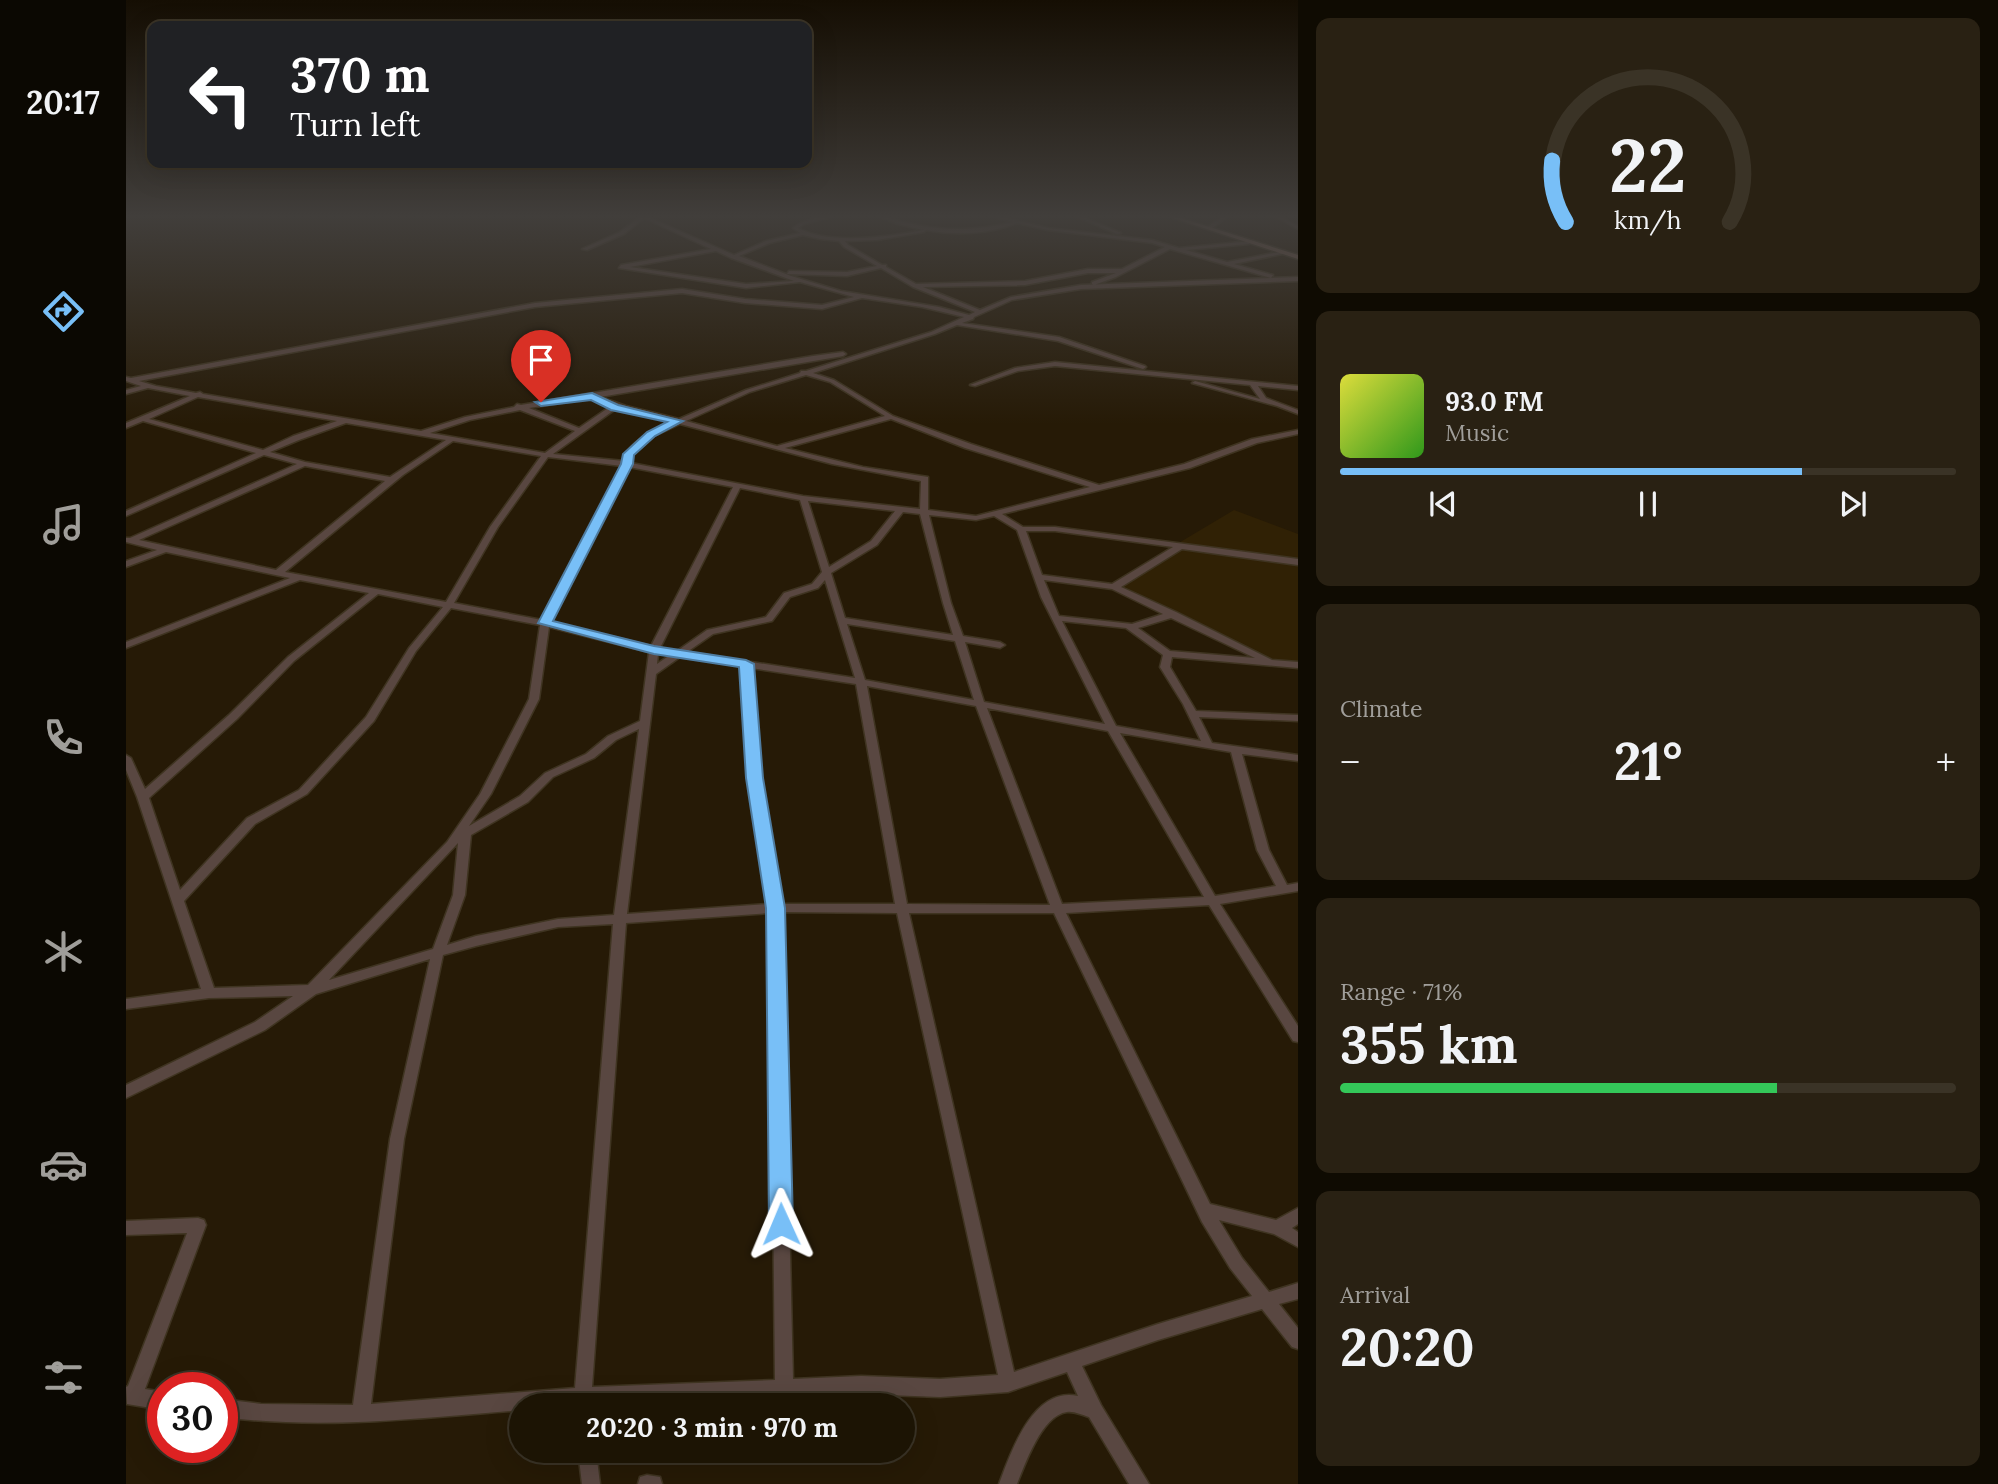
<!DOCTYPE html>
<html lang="en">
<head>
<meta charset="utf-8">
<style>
  body { margin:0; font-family:Lora,serif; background:#292113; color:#f1f3f6; height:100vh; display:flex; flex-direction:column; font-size:26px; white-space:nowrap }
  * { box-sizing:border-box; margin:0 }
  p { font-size:23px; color:#a09e9a }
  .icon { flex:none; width:38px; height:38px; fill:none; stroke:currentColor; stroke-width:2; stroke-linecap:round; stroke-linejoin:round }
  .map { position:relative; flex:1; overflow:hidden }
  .drawer { display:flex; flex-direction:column; gap:18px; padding:18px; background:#0f0b02; width:700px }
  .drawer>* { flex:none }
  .guide { position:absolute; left:21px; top:21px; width:665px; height:147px; border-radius:14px; box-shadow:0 7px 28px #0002,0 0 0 2px #3a3326; background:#202124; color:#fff; overflow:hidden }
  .speed { position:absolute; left:21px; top:1372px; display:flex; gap:14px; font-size:35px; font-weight:700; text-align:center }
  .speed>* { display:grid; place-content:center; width:91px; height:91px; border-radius:50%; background:#1c1404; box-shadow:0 7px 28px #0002,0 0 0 2px #3a3326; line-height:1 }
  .speed .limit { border:10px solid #d22; background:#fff; color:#111 }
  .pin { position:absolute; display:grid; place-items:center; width:60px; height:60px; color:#fff; margin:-72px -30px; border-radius:50% 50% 50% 0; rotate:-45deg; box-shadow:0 0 7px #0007 }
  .pin .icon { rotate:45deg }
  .me { position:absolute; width:77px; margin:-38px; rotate:359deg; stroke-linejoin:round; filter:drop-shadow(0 0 5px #0008) }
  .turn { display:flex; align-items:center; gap:24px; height:147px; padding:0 28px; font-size:32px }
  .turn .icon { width:91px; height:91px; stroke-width:2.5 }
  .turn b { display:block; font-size:49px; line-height:60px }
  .big { font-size:52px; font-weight:700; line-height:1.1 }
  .drawer .tile { flex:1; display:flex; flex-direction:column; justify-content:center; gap:10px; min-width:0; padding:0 24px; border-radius:14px; background:#292113 }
  .drawer .dial { align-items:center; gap:0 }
  .dial svg { height:182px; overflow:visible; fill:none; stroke:#3a3326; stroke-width:7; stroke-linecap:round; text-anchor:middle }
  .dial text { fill:#f1f3f6; stroke:none }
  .song { display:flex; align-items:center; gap:21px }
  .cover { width:84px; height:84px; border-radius:10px; background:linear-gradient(135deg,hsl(60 70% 55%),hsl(110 70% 35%)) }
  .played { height:7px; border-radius:4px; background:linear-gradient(90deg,#78bff7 75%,#3a3326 75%) }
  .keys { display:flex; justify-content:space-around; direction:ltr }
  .heat { display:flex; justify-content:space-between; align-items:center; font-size:38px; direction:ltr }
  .charge { height:10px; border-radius:5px; background:linear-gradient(90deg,#34c759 71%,#3a3326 0) }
  .trip { position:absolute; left:383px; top:1393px; width:406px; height:70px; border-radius:35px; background:#1c1404; box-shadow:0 7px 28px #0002,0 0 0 2px #3a3326; font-weight:700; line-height:70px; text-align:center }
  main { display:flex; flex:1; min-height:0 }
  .dock { display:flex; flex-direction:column; width:126px; justify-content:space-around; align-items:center; background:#0b0802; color:#a09e9a }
  .dock .icon { width:49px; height:49px }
  .dock .on { color:#78bff7 }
  .dock b { font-size:32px; color:#f1f3f6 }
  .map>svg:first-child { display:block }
  .built { fill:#302105 }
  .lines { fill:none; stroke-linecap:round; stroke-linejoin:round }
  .street-casing { stroke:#3f3421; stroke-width:3 }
  .secondary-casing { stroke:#3f3421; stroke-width:3 }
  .street { fill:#594741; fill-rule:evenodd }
  .secondary { fill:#7b5f55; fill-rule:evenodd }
  .route { fill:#78bff7; stroke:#4e7ca1; stroke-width:2 }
</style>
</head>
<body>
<main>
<nav class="dock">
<b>20:17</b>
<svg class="icon on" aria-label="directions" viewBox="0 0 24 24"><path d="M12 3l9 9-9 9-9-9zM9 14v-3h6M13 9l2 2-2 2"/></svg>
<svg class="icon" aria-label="music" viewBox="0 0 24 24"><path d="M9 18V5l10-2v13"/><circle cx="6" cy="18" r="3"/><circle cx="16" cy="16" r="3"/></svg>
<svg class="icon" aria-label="phone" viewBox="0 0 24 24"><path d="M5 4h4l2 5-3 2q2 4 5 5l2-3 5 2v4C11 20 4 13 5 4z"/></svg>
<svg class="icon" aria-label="climate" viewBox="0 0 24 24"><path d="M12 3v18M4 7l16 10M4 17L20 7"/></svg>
<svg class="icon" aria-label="car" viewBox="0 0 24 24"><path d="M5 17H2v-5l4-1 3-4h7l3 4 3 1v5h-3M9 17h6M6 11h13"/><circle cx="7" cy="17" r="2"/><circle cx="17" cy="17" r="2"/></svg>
<svg class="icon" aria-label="filters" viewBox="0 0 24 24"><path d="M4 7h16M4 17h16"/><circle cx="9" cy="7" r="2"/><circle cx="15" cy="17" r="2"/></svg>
</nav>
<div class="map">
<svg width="1172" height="1484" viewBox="0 0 1172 1484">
  <rect width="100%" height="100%" fill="#261a06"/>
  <path class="built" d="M1108 510 1172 534V665L1145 662 991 592 989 581Z"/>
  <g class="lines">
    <g class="street-casing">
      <path id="street" d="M514 217H522L608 255 640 241 674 233 667 228C677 220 692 216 705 217L678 224 672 228C703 245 763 237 797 230L772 224 754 217H760C805 231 840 233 887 222L869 217H876L922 228 1026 240 1053 248 1125 241 1123 244 1060 250 1101 262 1158 251 1161 253 1108 264 1147 275 1145 278 1044 249 990 277 968 285 966 284V282L990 273H962L899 285 797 287 854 310 885 297 955 285 1172 277V281L955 289 886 300 848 317 847 319 836 323 933 337 1019 366 1020 367 1017 369 932 341 831 325 809 334 687 373 708 380 767 416 845 444 973 485 1058 464 1126 439 1172 430V434L1131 443 1064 468 876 514 897 527H929L1172 559V565L1056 549 995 587 1050 612 1146 660 1172 662V668L1046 657 1044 667 1070 711 1172 715V721L1073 717 1086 743 1172 755V761L1116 754 1143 850 1161 885 1172 883V891L1094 904 1172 1026V1042L1167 1041 1083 905 940 913 1084 1204 1150 1220 1172 1208V1224L1166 1228 1172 1232V1247L1148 1234 1093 1220 1116 1258 1143 1292 1172 1283V1299L1153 1304 1172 1328V1349L1166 1347 1136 1309 1032 1340 956 1366 975 1405 1023 1484H1003L963 1417C956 1415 948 1411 941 1412 916 1415 899 1464 891 1484H873C885 1452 907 1386 952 1396L941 1372 882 1392 814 1397 735 1394 663 1397 658 1399 654 1397 465 1405H396V1410C296 1418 196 1430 96 1417V1399L135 1404 227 1405 264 1139 304 959 190 994 139 1030 0 1098V1085L129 1022 167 996 83 998 0 1009V999L75 989 11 797 0 770V755L5 758 19 789 103 715 162 657 243 593 174 580 0 648V642L164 578 40 552 0 567V561L31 550 0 542V538H4L171 464 138 455 0 516V511L130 453 17 421 0 428V423L64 396 22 388 0 394V390L15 386 0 381V377L5 378 409 303 556 289 619 299 696 305 728 297 674 282 620 288 493 268 495 265 585 249 518 218 498 234 461 250 456 249 494 232ZM891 223 922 230 1026 243 1039 247 996 269H962L899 281 790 284 760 267V265H756L722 245 719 241 751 240 798 232 800 230C830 236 863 234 891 223ZM677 235 694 239 713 241 718 247 751 266 721 272 663 271 661 274 721 276 755 268 787 287 849 312 843 315 813 307 715 291 665 276 613 256 644 243ZM590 251 605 258 668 281 620 284 504 267ZM556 293 619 303 696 309 736 298 796 307 838 317 805 332 680 371H675L674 373 620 390 553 419 500 406 474 397 717 356 720 354 717 352 687 356 395 405 391 404 388 407 339 417 295 431 77 394 74 392 70 393 30 386 13 381 409 307ZM680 375 704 382 759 416 651 446 560 421 624 392ZM72 397 211 421 167 436 137 450 23 419ZM466 398 485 406 453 428 403 408ZM491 408 547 422C531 429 500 442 498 461L427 454ZM394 410 449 431 419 453 304 433 344 420ZM765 419 839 448 964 487 850 516 802 510V477L737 467 659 448ZM220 423 320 440 264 477 179 462 144 452 173 440ZM554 424 706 464 795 481 794 509 677 496 505 463 506 455 528 436ZM327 441 415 456 364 527 320 602 159 572 277 475ZM422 457 496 466 416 620 328 603 372 527ZM179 466 259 481 150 570 13 540ZM503 467 607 487 525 646 424 622ZM614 488 674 500 696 572 686 584 658 593 640 617 581 630 551 651 534 648ZM682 501 769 511 745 541 703 567ZM777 512 794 514 817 603 827 635 719 618 705 573 751 545ZM803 515 850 520 868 516 891 530 915 597 979 724 858 702 839 642 874 648 879 645 874 642 837 636 825 603ZM900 531H929L1047 547 986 584 916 575ZM699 580 729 678 561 652 587 634 646 621 664 597 692 588ZM918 580 986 589 1037 614 1006 624 933 616ZM252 594 317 607 283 648 240 717 173 790 121 818 54 890 23 798 111 719 168 661ZM325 608 414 625 403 699 354 794 321 842 182 985 88 988 58 901 129 824 181 794 248 721 290 651ZM1045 618 1129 658 1044 651 1012 628ZM936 621 1000 628 1037 655 1034 667 1057 704 1075 741 990 726ZM721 624 829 641 848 700 739 680ZM423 627 523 652 514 721 482 736 460 754 419 773 394 796 343 826 365 794 413 699ZM532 654 544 655 531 664ZM554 657 615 666 624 778 643 904 501 914 530 674ZM625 668 730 684 769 904H655L634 778ZM741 686 850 706 924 905 781 904ZM861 708 982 731 1078 897 936 904ZM513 729 488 915 432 919 350 936 321 945 339 895 345 835 402 802 427 777 468 758 490 740ZM994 733 1105 752 1131 850 1150 886 1089 896ZM332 843 327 895 307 949 203 980ZM656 912 771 913 872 1375 814 1379 735 1376 667 1379ZM644 913 649 1380 466 1387 500 923ZM783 913H928L1076 1222 1104 1268 1126 1296 1032 1324 888 1372ZM487 924 449 1388 245 1404 278 1139 317 955 350 946 432 927Z
        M952 217H957L995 233 991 234Z
        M1096 217H1101L1085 229H1081V227Z
        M1150 217H1155L1172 226V229Z
        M929 362 1172 386V390L1132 386 1140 398 1172 410V414L1151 406 1066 383 1069 381 1134 399 1124 385 929 366 892 371 849 386 844 385 889 368Z
        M72 1218 78 1220 80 1225 19 1389 37 1392V1410L1 1404 0 1387 2 1386 61 1233 0 1235V1221Z
        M452 1451H470L474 1484H456Z
        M521 1475 534 1477 536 1484H512L514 1477Z"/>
    </g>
    <g class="secondary-casing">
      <path id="secondary" d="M1044 217H1052L1172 255V259Z"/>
    </g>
    <use href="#street" class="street"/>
    <use href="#secondary" class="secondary"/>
  </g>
  <linearGradient id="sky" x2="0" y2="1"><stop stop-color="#150e03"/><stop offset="0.51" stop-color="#413e3b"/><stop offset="1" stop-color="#413e3b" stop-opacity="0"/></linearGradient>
  <rect width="1172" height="424" fill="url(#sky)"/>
  <path class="route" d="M466 393 492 405 557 421 529 436 508 455 507 464 427 621 528 646 620 660 628 664 637 778 659 908 667 1224 664 1232 655 1235 647 1232 643 1224 640 908 620 778 613 667 528 654 412 623 495 464 497 454 521 432 541 422 485 410 465 400 415 406 409 402Z"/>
</svg>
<div class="speed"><div class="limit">30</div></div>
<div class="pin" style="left:415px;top:402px;background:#d93025"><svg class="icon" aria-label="arrive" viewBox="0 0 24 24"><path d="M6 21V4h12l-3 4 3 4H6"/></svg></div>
<svg class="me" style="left:655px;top:1224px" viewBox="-20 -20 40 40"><path d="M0-17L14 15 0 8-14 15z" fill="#78bff7" stroke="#fff" stroke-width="4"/></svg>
<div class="trip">20:20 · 3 min · 970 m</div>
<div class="guide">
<div class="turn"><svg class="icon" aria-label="left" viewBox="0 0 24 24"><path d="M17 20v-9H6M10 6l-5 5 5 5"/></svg><div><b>370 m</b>Turn left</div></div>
</div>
</div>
<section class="drawer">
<div class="tile dial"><svg viewBox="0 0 100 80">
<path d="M14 69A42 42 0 1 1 86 69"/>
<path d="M14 69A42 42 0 0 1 8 42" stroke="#78bff7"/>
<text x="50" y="56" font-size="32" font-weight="700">22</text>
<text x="50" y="72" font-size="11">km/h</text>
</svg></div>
<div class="tile">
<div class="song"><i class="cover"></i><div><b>93.0 FM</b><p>Music</p></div></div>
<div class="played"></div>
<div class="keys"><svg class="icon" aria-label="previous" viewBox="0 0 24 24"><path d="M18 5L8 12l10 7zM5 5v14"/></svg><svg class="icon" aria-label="pause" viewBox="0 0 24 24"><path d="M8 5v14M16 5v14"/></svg><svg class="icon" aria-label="next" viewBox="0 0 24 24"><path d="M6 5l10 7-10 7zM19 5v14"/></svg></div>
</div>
<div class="tile"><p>Climate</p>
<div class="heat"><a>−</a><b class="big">21°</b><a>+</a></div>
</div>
<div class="tile"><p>Range · 71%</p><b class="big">355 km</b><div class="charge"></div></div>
<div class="tile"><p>Arrival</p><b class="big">20:20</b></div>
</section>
</main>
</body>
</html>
